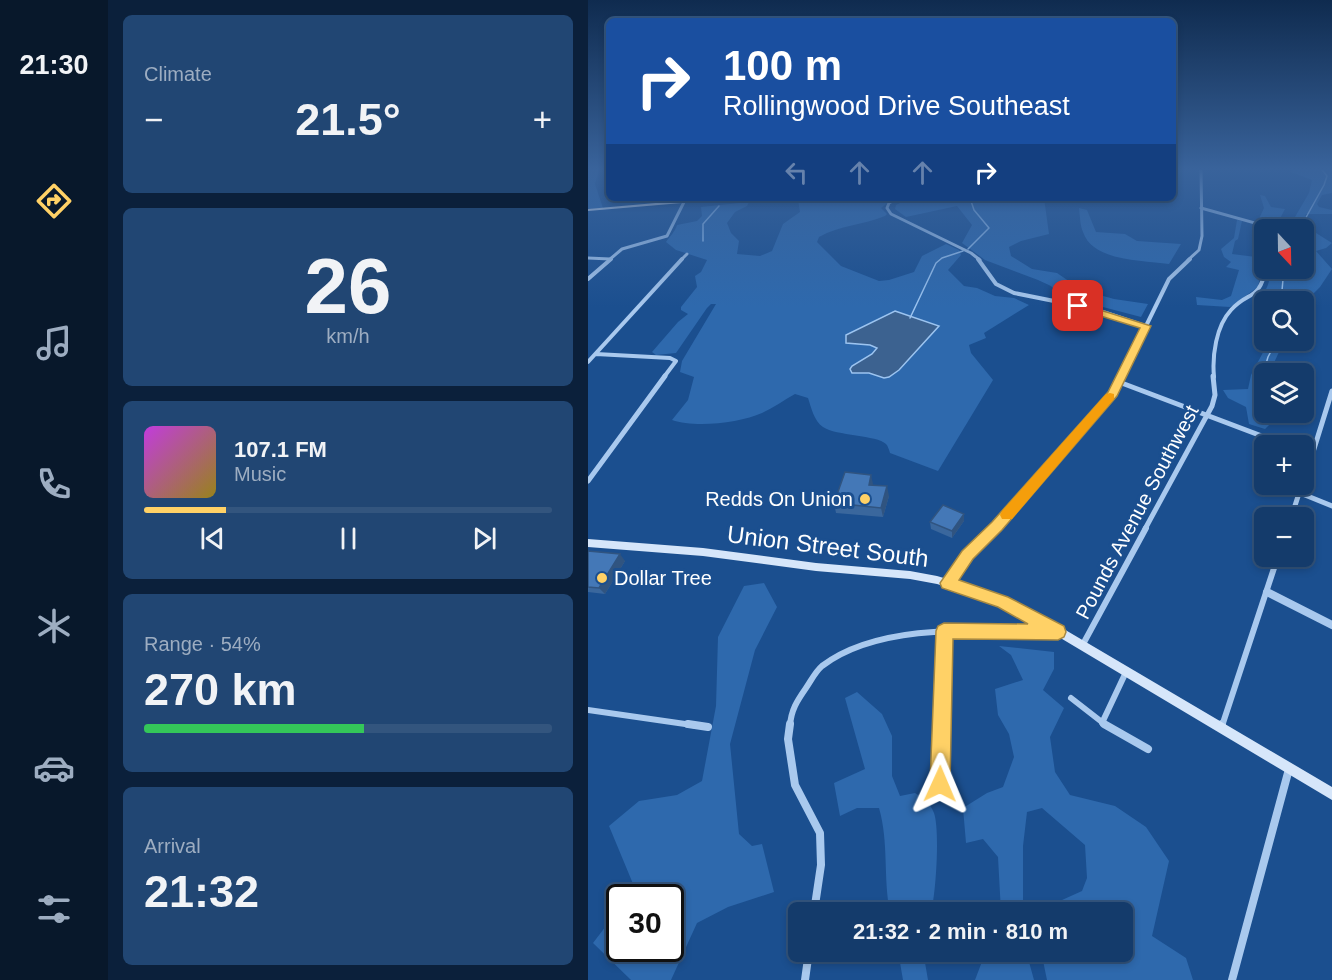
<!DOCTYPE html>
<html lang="en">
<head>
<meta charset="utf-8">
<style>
  body { margin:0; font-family:Arial,sans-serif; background:#214673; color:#f1f3f6; height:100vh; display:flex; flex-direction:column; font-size:22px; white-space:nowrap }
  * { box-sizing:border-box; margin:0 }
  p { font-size:20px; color:#9dadc1 }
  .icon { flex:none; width:33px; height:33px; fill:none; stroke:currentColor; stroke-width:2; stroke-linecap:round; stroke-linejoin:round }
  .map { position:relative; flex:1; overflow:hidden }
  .drawer { display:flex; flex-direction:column; gap:15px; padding:15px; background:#0b203b; width:480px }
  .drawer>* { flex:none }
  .guide { position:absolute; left:18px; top:18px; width:570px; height:183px; border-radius:9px; box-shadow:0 3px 9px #0003,0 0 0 2px #33557e; background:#1a4fa0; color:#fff; overflow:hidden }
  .needle { width:39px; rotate:158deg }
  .fabs { position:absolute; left:666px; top:219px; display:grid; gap:12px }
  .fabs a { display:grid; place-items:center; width:60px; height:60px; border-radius:9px; background:#143b6b; box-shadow:0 3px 9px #0003,0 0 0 2px #33557e; font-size:30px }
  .speed { position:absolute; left:18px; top:884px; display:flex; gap:12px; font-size:30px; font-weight:700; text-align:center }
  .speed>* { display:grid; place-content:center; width:78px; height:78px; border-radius:50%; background:#143b6b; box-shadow:0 3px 9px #0003,0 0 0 2px #33557e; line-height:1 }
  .speed .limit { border:3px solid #111; border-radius:9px; background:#fff; color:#111 }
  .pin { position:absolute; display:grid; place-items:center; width:51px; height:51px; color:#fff; margin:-26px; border-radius:12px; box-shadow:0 3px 9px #0006 }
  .me { position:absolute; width:66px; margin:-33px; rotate:1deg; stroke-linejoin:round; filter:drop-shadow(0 0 4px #0008) }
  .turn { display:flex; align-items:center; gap:21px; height:126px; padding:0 18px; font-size:27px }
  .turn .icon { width:78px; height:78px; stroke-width:2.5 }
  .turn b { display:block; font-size:42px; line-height:51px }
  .lanes { display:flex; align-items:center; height:57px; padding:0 18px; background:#0003; justify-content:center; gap:30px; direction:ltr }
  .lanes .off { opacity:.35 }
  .big { font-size:45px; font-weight:800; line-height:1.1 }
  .drawer .widget { flex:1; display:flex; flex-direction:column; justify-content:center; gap:9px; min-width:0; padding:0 21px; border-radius:9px; background:#214673 }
  .drawer .dial { align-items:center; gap:0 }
  .dial b { font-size:78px; line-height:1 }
  .song { display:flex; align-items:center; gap:18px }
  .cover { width:72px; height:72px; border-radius:9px; background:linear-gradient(135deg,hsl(290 70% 55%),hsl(50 70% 35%)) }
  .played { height:6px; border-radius:3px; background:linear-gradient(90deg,#ffd166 20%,#33557e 20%) }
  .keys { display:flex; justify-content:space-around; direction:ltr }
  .heat { display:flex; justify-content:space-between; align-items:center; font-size:33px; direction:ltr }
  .charge { height:9px; border-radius:4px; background:linear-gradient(90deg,#34c759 54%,#33557e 0) }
  .trip { position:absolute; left:200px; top:902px; width:345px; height:60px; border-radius:9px; background:#143b6b; box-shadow:0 3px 9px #0003,0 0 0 2px #33557e; font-weight:800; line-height:60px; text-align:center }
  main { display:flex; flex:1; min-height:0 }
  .tabs { display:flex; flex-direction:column; width:108px; justify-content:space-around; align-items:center; background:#08182b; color:#9dadc1 }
  .tabs .icon { width:42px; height:42px }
  .tabs .selected { color:#ffd166 }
  .tabs b { font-size:27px; color:#f1f3f6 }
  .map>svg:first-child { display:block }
  .green { fill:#2e69ad }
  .water { fill:#3c6290; stroke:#9cc4f0; stroke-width:1.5 }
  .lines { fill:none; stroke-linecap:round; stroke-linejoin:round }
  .stream-far1 { stroke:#9cc4f0; stroke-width:1.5 }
  .stream { stroke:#9cc4f0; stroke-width:2 }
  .minor-far4 { stroke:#a9c9ee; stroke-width:3 }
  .minor-far3 { stroke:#a9c9ee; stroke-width:4 }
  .minor-far2 { stroke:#a9c9ee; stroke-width:5 }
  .minor-far1 { stroke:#a9c9ee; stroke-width:6 }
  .minor { stroke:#a9c9ee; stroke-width:8 }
  .tertiary { stroke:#a9c9ee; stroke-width:8 }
  .secondary { fill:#d6e6fa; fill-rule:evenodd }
  .trunk { fill:#f8faff; fill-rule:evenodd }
  .wall { fill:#3a679d }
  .shaded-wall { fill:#305480 }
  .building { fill:#4478b7; stroke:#305480; stroke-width:1.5 }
  .route { fill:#ffd166; stroke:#a68842; stroke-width:1.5 }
  .slow { fill:#f59e0b }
  .poi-dot { fill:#ffd166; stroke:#1b4f8f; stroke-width:2 }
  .labels { text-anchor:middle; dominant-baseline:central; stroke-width:6; stroke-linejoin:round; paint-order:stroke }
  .poi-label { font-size:20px; fill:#fff; stroke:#1b4f8f; text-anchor:end }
  .street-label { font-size:20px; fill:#fff; stroke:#1b4f8f }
  .near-street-label { font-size:24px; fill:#fff; stroke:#1b4f8f }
</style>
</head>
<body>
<main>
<nav class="tabs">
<b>21:30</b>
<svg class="icon selected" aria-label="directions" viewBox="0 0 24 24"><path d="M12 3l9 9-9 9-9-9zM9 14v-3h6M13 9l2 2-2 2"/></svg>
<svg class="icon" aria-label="music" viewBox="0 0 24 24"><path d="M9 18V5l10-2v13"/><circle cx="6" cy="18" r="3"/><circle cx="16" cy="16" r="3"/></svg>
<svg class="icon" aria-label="phone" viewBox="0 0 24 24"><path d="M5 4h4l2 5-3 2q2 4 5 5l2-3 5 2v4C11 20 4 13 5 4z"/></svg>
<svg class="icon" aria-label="climate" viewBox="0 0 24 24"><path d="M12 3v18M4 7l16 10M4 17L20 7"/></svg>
<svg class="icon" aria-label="car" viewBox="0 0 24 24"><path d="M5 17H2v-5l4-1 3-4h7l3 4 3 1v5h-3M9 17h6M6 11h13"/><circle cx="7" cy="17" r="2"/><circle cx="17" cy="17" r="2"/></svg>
<svg class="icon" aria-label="filters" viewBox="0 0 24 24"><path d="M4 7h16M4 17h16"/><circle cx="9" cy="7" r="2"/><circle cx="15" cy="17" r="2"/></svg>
</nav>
<section class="drawer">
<div class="widget"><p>Climate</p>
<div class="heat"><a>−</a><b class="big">21.5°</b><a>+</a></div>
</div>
<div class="widget dial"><b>26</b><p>km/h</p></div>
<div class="widget">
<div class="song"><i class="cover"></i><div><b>107.1 FM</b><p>Music</p></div></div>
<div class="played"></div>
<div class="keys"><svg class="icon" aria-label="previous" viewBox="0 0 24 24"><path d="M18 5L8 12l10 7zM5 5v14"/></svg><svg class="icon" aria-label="pause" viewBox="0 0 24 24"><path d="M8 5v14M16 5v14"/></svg><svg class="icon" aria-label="next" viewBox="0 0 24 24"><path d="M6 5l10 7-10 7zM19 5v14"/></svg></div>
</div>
<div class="widget"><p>Range · 54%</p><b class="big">270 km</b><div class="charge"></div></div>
<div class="widget"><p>Arrival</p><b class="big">21:32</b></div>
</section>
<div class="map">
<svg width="744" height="980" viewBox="0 0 744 980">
  <rect width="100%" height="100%" fill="#1b4f8f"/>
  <path class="green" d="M0 170H11L7 184 15 208 0 209Z
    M704 170H744V193L734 195 729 204 731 207 744 210V214H718L715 222 720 228 744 243 738 248 728 251 744 269 732 287 716 303 676 302V304L665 300C680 294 681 283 683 269L716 268V230L700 229 721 193 724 180 703 172Z
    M672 195 677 196 683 207 697 209 688 226 670 221 676 208Z
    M227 198H306L293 208 299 214 297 216C275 225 252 225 231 237L229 242 253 266 291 281 301 280 326 272 334 256 358 244 371 250 373 255 360 270 376 286 389 288 407 296 426 298 441 305 396 333 398 338 381 345 383 353 405 380 350 471 302 453C301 450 300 446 298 444 289 435 248 436 235 427 226 421 223 407 220 398L207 394C196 400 185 408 174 413 152 423 107 428 84 420L100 400 106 377 92 372 94 361 128 304H123L119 308 88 353 68 355 64 352 90 322 100 314 93 310V307L109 287 107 276 113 272 119 260 88 250 78 242C82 236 87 232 89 225L109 221 114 216 113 207 161 202 159 206 147 212 139 223 143 233 151 241 149 254 172 256 184 251 195 224 212 212 210 200Z
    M322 198H456L461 234 433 241 421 247 423 256 444 269 469 273 494 290 526 299 560 304 553 317 473 296 463 286 450 280 397 260 374 243 384 225 369 206 318 217 307 209 308 205Z
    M491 208 499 210 508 232 537 234 549 241 593 244 581 264C555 260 505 262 495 232 492 225 492 216 491 208Z
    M649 220 654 221 650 239 647 241 644 254 676 258 670 287 642 307 609 305 608 297 634 300 643 296 651 270 638 267 643 262 636 257 633 249 646 238Z
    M681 341H696L685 365 690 373 676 374V412L682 413 685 421 677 429 661 424 658 407 640 398 635 390 660 389 663 375Z
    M176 583 189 607 167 650 142 744 151 834 164 846 174 844 186 892 140 907 109 923 83 980H43L5 943 31 909 32 948H82V897H43L48 891 21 826 51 801 89 795 114 781 128 706 130 637 156 586Z
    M411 646 466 652V669L455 690 476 708 462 737 467 772 482 795 527 806 558 827 581 861 564 936 598 958 605 980H459L453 951H534V912H454V909L494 891 499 878 497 845 454 808 439 812 435 846V912H413L410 857 395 839 378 843 375 808 399 793 415 787 426 757 421 734 410 715 407 689 435 680 423 655Z
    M269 692 294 714 304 736V776L312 796 327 793C336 798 342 803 346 813 352 830 348 894 343 912H302C295 877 301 843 291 808H269L252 816 246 783 277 769 257 698Z
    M310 951H335L340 980H315Z
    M398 951H438L446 980H387Z"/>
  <path class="water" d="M307 311 351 326 311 370 301 377 296 378 281 373H264L262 369 264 366 284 354 289 348 282 345 258 343V335Z"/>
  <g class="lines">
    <path class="stream-far1" d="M711 230 736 185 739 176 734 170
      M115 241V224L131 206
      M380 249 401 228 386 210 382 198
      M693 302 696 268
      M322 318 348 263 354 258 375 251
      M674 377 680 357 689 340"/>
    <path class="stream" d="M673 380 674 376"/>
    <path class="minor-far4" d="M310 198 301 203 299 208 303 214 383 253 392 260
      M613 208 692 230
      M0 258 22 259
      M21 260 34 249 79 236 96 202
      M93 260 99 254
      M600 260 611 250 614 236 613 170"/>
    <path class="minor-far3" d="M390 259 408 284 426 293 506 309 557 326
      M0 279 23 259
      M8 354 82 358 88 361 76 377
      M0 362 94 259
      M533 377 581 279 602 259
      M626 377C624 356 628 326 643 310 661 290 671 302 678 268"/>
    <path class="minor-far2" d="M531 382 700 446
      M716 452 724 455
      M0 481 77 376
      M716 481 744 391
      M712 493 744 506
      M703 518 714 484
      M406 529 525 393 533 376
      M557 529 624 406 627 395 625 376"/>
    <path class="minor-far1" d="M360 583 379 555 407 528
      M494 646 558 528
      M483 698 519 726
      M0 710 111 726
      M514 723 538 672
      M202 726C203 710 209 701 218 688 223 681 227 672 234 666 293 621 397 631 468 632
      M354 726 356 631
      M634 726 690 556"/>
    <path class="minor" d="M100 724 120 727
      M202 724 200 739 207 785 232 833 233 865 226 912
      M516 724 560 749
      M633 728 634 724
      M352 784 354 724
      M217 980 221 951
      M644 980 701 769"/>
    <path class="tertiary" d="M679 592 744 625"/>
    <path class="secondary" d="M0 539 115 548 228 563 322 571 349 576 396 590 452 615 744 787V800L444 621 394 598 349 584 322 579 228 571 115 556 0 547Z"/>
    <path class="trunk" d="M124 198H143L141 199 0 211V209Z"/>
  </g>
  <path class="wall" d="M285 485 301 496 295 517 248 513 246 503Z
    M376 514V521L364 538 343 529 342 522Z
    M0 551 37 561 17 594 0 592Z"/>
  <path class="shaded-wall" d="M283 475 285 484 283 494 281 485Z
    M299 486 301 496 295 517 293 508Z
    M376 514V521L364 538V531Z
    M32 554 37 561 17 594 11 588Z"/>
  <path class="building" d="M257 472 283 475 281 485 299 486 293 508 246 503Z
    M355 505 376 514 364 531 342 522Z
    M0 551 32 554 11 588 0 587Z"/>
  <linearGradient id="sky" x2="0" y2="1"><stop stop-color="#0f2b4f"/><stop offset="0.55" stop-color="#39639b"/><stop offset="1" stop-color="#39639b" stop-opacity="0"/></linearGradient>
  <rect width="744" height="307" fill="url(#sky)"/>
  <path class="route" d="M490 303 563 326 529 396 414 530 385 559 371 580 420 597 476 626 478 632 476 637 470 640 365 639 362 784 359 792 352 795 345 792 342 784 348 631 350 626 356 623 440 624 410 607 354 588 352 583 374 551 404 522 520 392 552 328 486 308 485 306Z"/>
  <path class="slow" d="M522 393 526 394V399L424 519H414L412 515 414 511 518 394Z"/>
  <g class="poi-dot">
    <circle cx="277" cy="499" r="6"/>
    <circle cx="14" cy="578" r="6"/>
  </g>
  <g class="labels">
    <g class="poi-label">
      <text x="265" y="499">Redds On Union</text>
      <text x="26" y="578" text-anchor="start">Dollar Tree</text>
    </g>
    <g class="street-label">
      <text transform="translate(549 512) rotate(-62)">Pounds Avenue Southwest</text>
    </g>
    <g class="near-street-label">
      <text transform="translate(240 546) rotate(7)">Union Street South</text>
    </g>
  </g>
</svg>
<div class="fabs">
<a><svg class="needle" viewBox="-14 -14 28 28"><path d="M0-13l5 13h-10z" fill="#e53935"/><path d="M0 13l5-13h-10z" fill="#9dadc1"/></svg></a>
<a><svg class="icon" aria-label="search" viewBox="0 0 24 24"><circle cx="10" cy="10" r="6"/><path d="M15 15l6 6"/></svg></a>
<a><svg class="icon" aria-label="layers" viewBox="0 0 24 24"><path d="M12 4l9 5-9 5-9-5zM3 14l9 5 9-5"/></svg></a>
<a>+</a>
<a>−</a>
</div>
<div class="speed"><div class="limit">30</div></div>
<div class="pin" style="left:490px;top:306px;background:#d93025"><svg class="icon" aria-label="arrive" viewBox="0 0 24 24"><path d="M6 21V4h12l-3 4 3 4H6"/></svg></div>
<svg class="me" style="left:352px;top:784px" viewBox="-20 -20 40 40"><path d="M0-17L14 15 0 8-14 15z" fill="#ffd166" stroke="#fff" stroke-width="4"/></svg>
<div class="trip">21:32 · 2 min · 810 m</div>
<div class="guide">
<div class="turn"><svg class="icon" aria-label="right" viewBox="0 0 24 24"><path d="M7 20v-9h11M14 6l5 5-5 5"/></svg><div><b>100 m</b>Rollingwood Drive Southeast</div></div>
<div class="lanes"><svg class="icon off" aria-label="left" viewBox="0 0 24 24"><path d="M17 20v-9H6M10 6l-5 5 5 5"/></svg><svg class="icon off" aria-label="ahead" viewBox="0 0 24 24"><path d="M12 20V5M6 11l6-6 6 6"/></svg><svg class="icon off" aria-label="ahead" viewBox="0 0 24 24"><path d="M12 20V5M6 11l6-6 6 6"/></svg><svg class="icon" aria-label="right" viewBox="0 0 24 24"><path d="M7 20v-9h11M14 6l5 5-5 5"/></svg></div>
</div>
</div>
</main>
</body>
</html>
